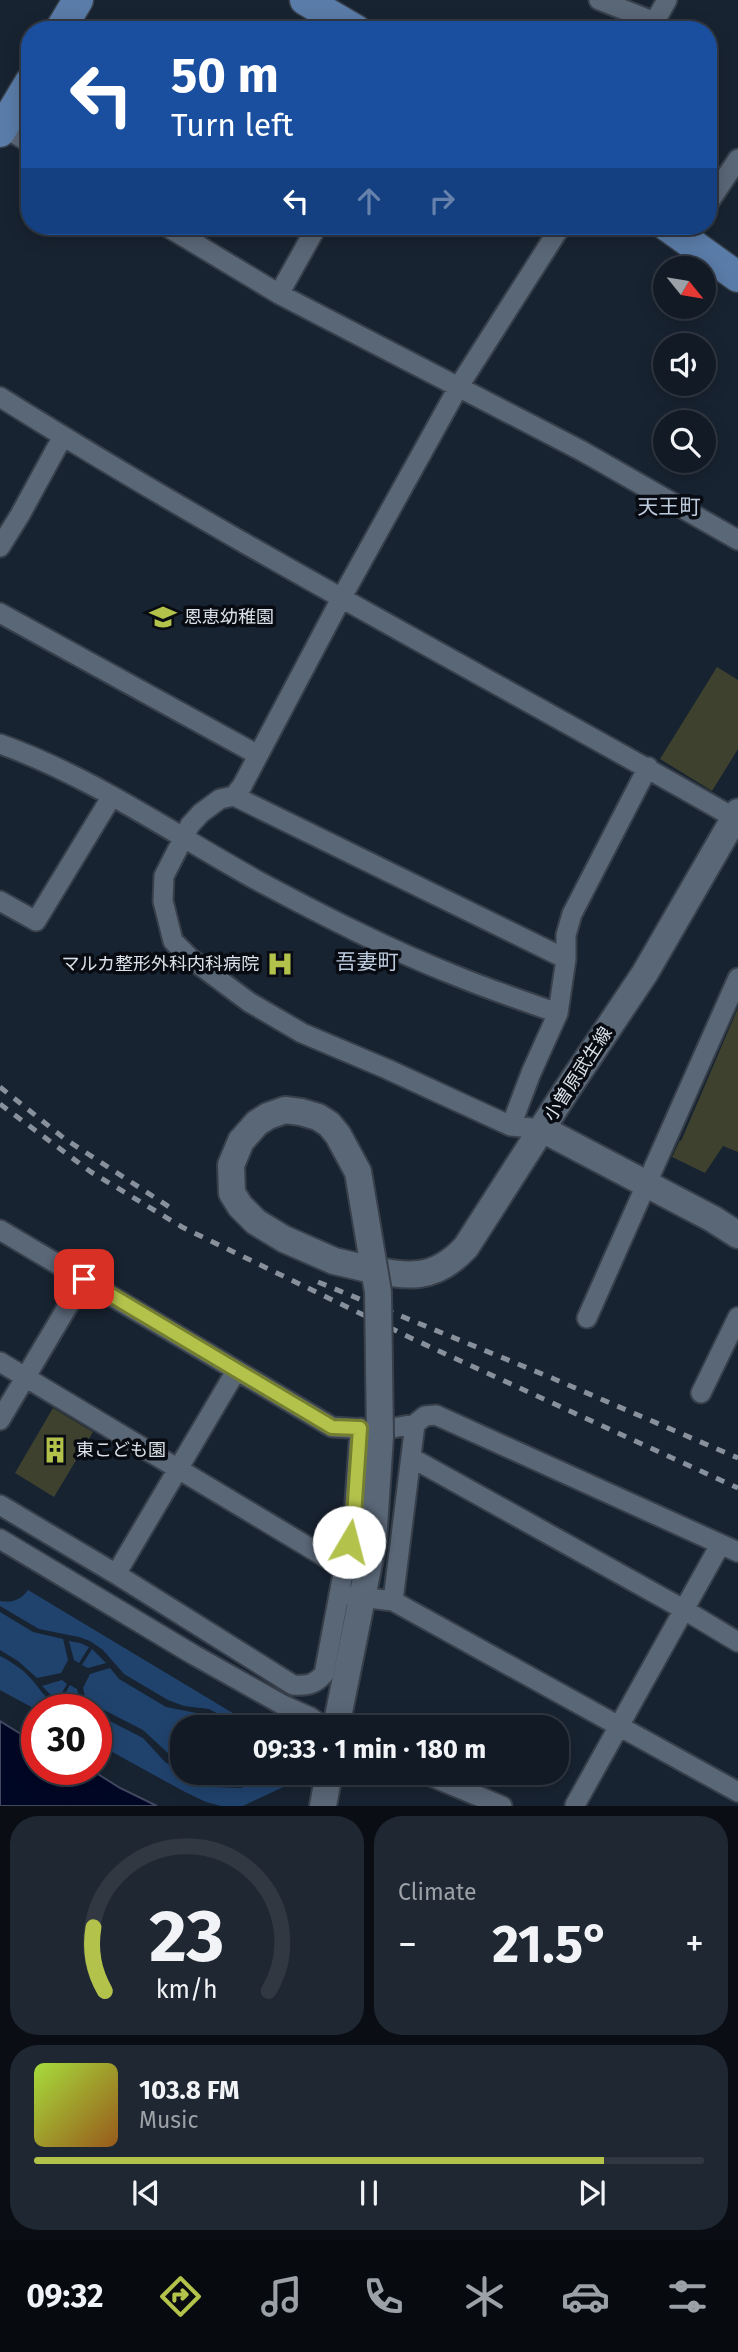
<!DOCTYPE html>
<html lang="en">
<head>
<meta charset="utf-8">
<style>
  body { margin:0; font-family:"Fira Sans","Noto Sans JP",sans-serif; background:#1f2732; color:#f1f3f6; height:100vh; display:flex; flex-direction:column; font-size:26px; white-space:nowrap }
  * { box-sizing:border-box; margin:0 }
  p { font-size:23px; color:#9ca1a7 }
  .icon { flex:none; width:38px; height:38px; fill:none; stroke:currentColor; stroke-width:2; stroke-linecap:round; stroke-linejoin:round }
  .map { position:relative; height:1806px; overflow:hidden }
  .details { display:flex; flex-direction:column; gap:10px; padding:10px; background:#0a0e14; flex:1 }
  .details>* { flex:none }
  .banner { position:absolute; left:21px; top:21px; width:696px; height:214px; border-radius:28px; box-shadow:0 4px 18px #0003,0 0 0 2px #313842; background:#1a4fa0; color:#fff; overflow:hidden }
  .needle { width:46px; rotate:120deg }
  .controls { position:absolute; left:653px; top:256px; display:grid; gap:14px }
  .controls a { display:grid; place-items:center; width:63px; height:63px; border-radius:50%; background:#121a25; box-shadow:0 4px 18px #0003,0 0 0 2px #313842; font-size:35px }
  .speed { position:absolute; left:21px; top:1694px; display:flex; gap:14px; font-size:35px; font-weight:700; text-align:center }
  .speed>* { display:grid; place-content:center; width:91px; height:91px; border-radius:50%; background:#121a25; box-shadow:0 4px 18px #0003,0 0 0 2px #313842; line-height:1 }
  .speed .limit { border:10px solid #d22; background:#fff; color:#111 }
  .pin { position:absolute; display:grid; place-items:center; width:60px; height:60px; color:#fff; margin:-30px; border-radius:14px; box-shadow:0 4px 10px #0006 }
  .me { position:absolute; width:77px; margin:-38px; rotate:8deg; stroke-linejoin:round; filter:drop-shadow(0 0 5px #0008) }
  .turn { display:flex; align-items:center; gap:24px; height:147px; padding:0 35px; font-size:32px }
  .turn .icon { width:91px; height:91px; stroke-width:2.5 }
  .turn b { display:block; font-size:49px; line-height:60px }
  .lanes { display:flex; align-items:center; height:66px; padding:0 35px; background:#0003; justify-content:center; gap:35px; direction:ltr }
  .lanes .off { opacity:.35 }
  .big { font-size:52px; font-weight:700; line-height:1.1 }
  .details .card { flex:1; display:flex; flex-direction:column; justify-content:center; gap:10px; min-width:0; padding:0 24px; border-radius:28px; background:#1f2732 }
  .details .dial { align-items:center; gap:0 }
  .dial svg { height:182px; overflow:visible; fill:none; stroke:#313842; stroke-width:7; stroke-linecap:round; text-anchor:middle }
  .dial text { fill:#f1f3f6; stroke:none }
  .song { display:flex; align-items:center; gap:21px }
  .cover { width:84px; height:84px; border-radius:10px; background:linear-gradient(135deg,hsl(80 70% 55%),hsl(30 70% 35%)) }
  .played { height:7px; border-radius:4px; background:linear-gradient(90deg,#b2c24b 85%,#313842 85%) }
  .keys { display:flex; justify-content:space-around; direction:ltr }
  .heat { display:flex; justify-content:space-between; align-items:center; font-size:38px; direction:ltr }
  .details .tiles { flex:1; display:grid; gap:10px; grid-template-columns:1fr 1fr }
  .card:last-child { grid-column:span 2 }
  .trip { position:absolute; left:170px; top:1715px; width:399px; height:70px; border-radius:28px; background:#121a25; box-shadow:0 4px 18px #0003,0 0 0 2px #313842; font-weight:700; line-height:70px; text-align:center }
  .menu { display:flex; height:112px; justify-content:space-around; align-items:center; background:#070a0f; color:#9ca1a7 }
  .menu .icon { width:49px; height:49px }
  .menu .selected { color:#b2c24b }
  .menu b { font-size:32px; color:#f1f3f6 }
  .map>svg:first-child { display:block }
  .green { fill:#20436e }
  .water { fill:#000725; stroke:#414860; stroke-width:2 }
  .building { fill:#3d412e }
  .lines { fill:none; stroke-linecap:round; stroke-linejoin:round }
  .street-casing { stroke:#373f4a; stroke-width:23 }
  .secondary-casing { stroke:#373f4a; stroke-width:30 }
  .primary-casing { stroke:#373f4a; stroke-width:33 }
  .street { stroke:#5a6777; stroke-width:19 }
  .secondary { stroke:#5a6777; stroke-width:26 }
  .primary { stroke:#5a7ca8; stroke-width:30 }
  .rail { stroke:#87909b; stroke-width:5; stroke-dasharray:9 9; stroke-linecap:butt }
  .secondary-bridge-casing { stroke:#373f4a; stroke-width:30; stroke-linecap:butt }
  .secondary-bridge { stroke:#5a6777; stroke-width:26 }
  .route-casing { stroke:#747e31; stroke-width:18 }
  .route { stroke:#b2c24b; stroke-width:12 }
  .labels { text-anchor:middle; dominant-baseline:central; stroke-width:7; stroke-linejoin:round; paint-order:stroke }
  .poi-label { font-size:18px; fill:#dae1ea; stroke:#080c12; text-anchor:start }
  .street-label { font-size:18px; fill:#dae1ea; stroke:#080c12 }
  .quarter-label { font-size:21px; fill:#bdcbde; stroke:#080c12 }
</style>
</head>
<body>
<div class="map">
<svg width="738" height="1806" viewBox="0 0 738 1806">
  <rect width="100%" height="100%" fill="#182331"/>
  <path class="green" d="M28 1590 256 1727H243L209 1709 184 1706 168 1700 124 1674 103 1650 90 1641 79 1637 39 1629 0 1606V1601C12 1603 21 1600 28 1590Z
    M0 1612 33 1632 63 1639 68 1660 61 1673 37 1678 18 1661 0 1650Z
    M69 1641 80 1643 89 1647 79 1663 74 1660Z
    M92 1649 106 1663 88 1668 82 1665Z
    M0 1656C12 1662 24 1670 33 1681 44 1694 49 1705 68 1710H37L0 1690Z
    M110 1668 119 1679 166 1707 212 1716 230 1727H182V1766L143 1730 102 1709 87 1706 83 1688 90 1674Z
    M62 1680 67 1684 57 1701 42 1686Z
    M70 1685 77 1689 81 1706 60 1703Z
    M96 1714 143 1738 165 1762 177 1770 214 1787 241 1788 270 1773H313L243 1806H221L206 1802 185 1792 96 1743Z
    M195 1773H259C236 1786 219 1784 195 1773Z"/>
  <path class="water" d="M0 1721 37 1744V1769H90L120 1788 157 1806H0Z"/>
  <path class="building" d="M717 667 738 680V749L712 791 660 759Z
    M738 1008V1152L723 1146 705 1173 672 1157 680 1140 681 1141Z
    M53 1408 93 1432 54 1497 15 1473Z"/>
  <g class="lines">
    <g class="street-casing">
      <path id="street" d="M599 0 655 22
        M650 30 667 0
        M0 125 30 143
        M709 202 738 159
        M166 226 279 294 582 451 738 540
        M279 294 317 226
        M0 397C240 548 492 679 738 820
        M0 547 20 515 63 436
        M0 613 258 755
        M0 744C93 777 176 836 262 883 324 916 388 949 454 975 488 989 523 1001 558 1013
        M234 796 566 959
        M0 901 36 921 112 796
        M511 1126 531 1073 558 1013 566 959V935L572 914 648 767
        M542 1129 511 1126 387 1069 302 1033 249 1002 190 958 173 941 163 901 164 876 190 825 201 813 220 799 234 796 242 786 342 597 459 386 561 226
        M0 1230 332 1427 382 1430 415 1424
        M587 1318 738 978
        M0 1362 345 1569
        M701 1393 738 1317
        M0 1420 84 1279
        M412 1458 683 1609 738 1642
        M0 1505 116 1574 293 1685C307 1686 314 1685 324 1674L354 1516 360 1428
        M0 1539 194 1655 283 1705 310 1717 324 1727
        M116 1574 236 1371
        M352 1596 393 1601 738 1792
        M393 1601 415 1424 425 1416 436 1415 738 1552
        M423 1773 502 1806
        M575 1805 720 1545"/>
    </g>
    <g class="secondary-casing">
      <path id="secondary" d="M542 1129 713 1219 738 1235
        M364 1268C407 1277 434 1282 466 1247L566 1091 645 973 738 812
        M336 1727 373 1543
        M323 1806 329 1773"/>
    </g>
    <g class="primary-casing">
      <path id="primary" d="M305 0 356 30
        M60 30 78 0
        M0 132 30 82
        M667 226 738 277"/>
    </g>
    <use href="#street" class="street"/>
    <use href="#secondary" class="secondary"/>
    <use href="#primary" class="primary"/>
    <path class="rail" d="M0 1087 65 1139 174 1210
      M0 1104 91 1172 182 1227 413 1339 738 1488
      M318 1282 552 1378 738 1458"/>
    <g class="secondary-bridge-casing">
      <path id="secondary-bridge" d="M364 1268 334 1261 284 1239 256 1222 240 1206 232 1193 231 1165 241 1141 257 1123 268 1116 285 1110 301 1112 318 1117 329 1124 338 1135 358 1172 378 1292 380 1437 373 1543"/>
    </g>
    <use href="#secondary-bridge" class="secondary-bridge"/>
  </g>
  <g class="lines">
    <g class="route-casing">
      <path id="route" d="M84 1279 332 1427 360 1428 354 1516 349 1542"/>
    </g>
    <use href="#route" class="route"/>
  </g>
  <defs>
    <g id="school-bare" transform="scale(2.1)"><path d="M0-5L7-2L0 1L-7-2ZM-4 1L0 2.5L4 1V4Q0 6-4 4Z" fill="#b2c24b" stroke="#080c12" stroke-width="2.5" paint-order="stroke"/></g>
    <g id="hospital-bare" transform="scale(2.1)"><path d="M-5-5h3v3.5h4V-5h3V5h-3V1.5h-4V5h-3Z" fill="#b2c24b" stroke="#080c12" stroke-width="2.5" paint-order="stroke"/></g>
    <g id="building-bare" transform="scale(2.1)"><path d="M-4-6H4V6H1V3H-1V6H-4ZM-2.5-4.3h1.7v1.8h-1.7ZM.8-4.3h1.7v1.8H.8ZM-2.5-1h1.7V.8h-1.7ZM.8-1h1.7V.8H.8Z" fill="#b2c24b" stroke="#080c12" stroke-width="2.5" paint-order="stroke"/></g>
  </defs>
  <g fill-rule="evenodd">
    <use href="#school-bare" x="163" y="617"/>
    <use href="#hospital-bare" x="280" y="964"/>
    <use href="#building-bare" x="55" y="1450"/>
  </g>
  <g class="labels">
    <g class="poi-label">
      <text x="184" y="617">恩恵幼稚園</text>
      <text x="259" y="964" text-anchor="end">マルカ整形外科内科病院</text>
      <text x="76" y="1450">東こども園</text>
    </g>
    <g class="street-label">
      <text transform="translate(578 1074) rotate(-57)">小曽原武生線</text>
    </g>
    <g class="quarter-label">
      <text x="669" y="507">天王町</text>
      <text x="367" y="962">吾妻町</text>
    </g>
  </g>
</svg>
<div class="controls">
<a><svg class="needle" viewBox="-14 -14 28 28"><path d="M0-13l5 13h-10z" fill="#e53935"/><path d="M0 13l5-13h-10z" fill="#9ca1a7"/></svg></a>
<a><svg class="icon" aria-label="sound" viewBox="0 0 24 24"><path d="M4 9h4l5-4v14l-5-4H4zM17 9q2 3 0 6"/></svg></a>
<a><svg class="icon" aria-label="search" viewBox="0 0 24 24"><circle cx="10" cy="10" r="6"/><path d="M15 15l6 6"/></svg></a>
</div>
<div class="speed"><div class="limit">30</div></div>
<div class="pin" style="left:84px;top:1279px;background:#d93025"><svg class="icon" aria-label="arrive" viewBox="0 0 24 24"><path d="M6 21V4h12l-3 4 3 4H6"/></svg></div>
<svg class="me" style="left:349px;top:1542px" viewBox="-20 -20 40 40"><circle r="19" fill="#fff"/><path d="M0-13L10 11 0 6-10 11z" fill="#b2c24b"/></svg>
<div class="trip">09:33 · 1 min · 180 m</div>
<div class="banner">
<div class="turn"><svg class="icon" aria-label="left" viewBox="0 0 24 24"><path d="M17 20v-9H6M10 6l-5 5 5 5"/></svg><div><b>50 m</b>Turn left</div></div>
<div class="lanes"><svg class="icon" aria-label="left" viewBox="0 0 24 24"><path d="M17 20v-9H6M10 6l-5 5 5 5"/></svg><svg class="icon off" aria-label="ahead" viewBox="0 0 24 24"><path d="M12 20V5M6 11l6-6 6 6"/></svg><svg class="icon off" aria-label="right" viewBox="0 0 24 24"><path d="M7 20v-9h11M14 6l5 5-5 5"/></svg></div>
</div>
</div>
<section class="details">
<div class="tiles">
<div class="card dial"><svg viewBox="0 0 100 80">
<path d="M14 69A42 42 0 1 1 86 69"/>
<path d="M14 69A42 42 0 0 1 9 41" stroke="#b2c24b"/>
<text x="50" y="56" font-size="32" font-weight="700">23</text>
<text x="50" y="72" font-size="11">km/h</text>
</svg></div>
<div class="card"><p>Climate</p>
<div class="heat"><a>−</a><b class="big">21.5°</b><a>+</a></div>
</div>
<div class="card">
<div class="song"><i class="cover"></i><div><b>103.8 FM</b><p>Music</p></div></div>
<div class="played"></div>
<div class="keys"><svg class="icon" aria-label="previous" viewBox="0 0 24 24"><path d="M18 5L8 12l10 7zM5 5v14"/></svg><svg class="icon" aria-label="pause" viewBox="0 0 24 24"><path d="M8 5v14M16 5v14"/></svg><svg class="icon" aria-label="next" viewBox="0 0 24 24"><path d="M6 5l10 7-10 7zM19 5v14"/></svg></div>
</div>
</div>
</section>
<nav class="menu">
<b>09:32</b>
<svg class="icon selected" aria-label="directions" viewBox="0 0 24 24"><path d="M12 3l9 9-9 9-9-9zM9 14v-3h6M13 9l2 2-2 2"/></svg>
<svg class="icon" aria-label="music" viewBox="0 0 24 24"><path d="M9 18V5l10-2v13"/><circle cx="6" cy="18" r="3"/><circle cx="16" cy="16" r="3"/></svg>
<svg class="icon" aria-label="phone" viewBox="0 0 24 24"><path d="M5 4h4l2 5-3 2q2 4 5 5l2-3 5 2v4C11 20 4 13 5 4z"/></svg>
<svg class="icon" aria-label="climate" viewBox="0 0 24 24"><path d="M12 3v18M4 7l16 10M4 17L20 7"/></svg>
<svg class="icon" aria-label="car" viewBox="0 0 24 24"><path d="M5 17H2v-5l4-1 3-4h7l3 4 3 1v5h-3M9 17h6M6 11h13"/><circle cx="7" cy="17" r="2"/><circle cx="17" cy="17" r="2"/></svg>
<svg class="icon" aria-label="filters" viewBox="0 0 24 24"><path d="M4 7h16M4 17h16"/><circle cx="9" cy="7" r="2"/><circle cx="15" cy="17" r="2"/></svg>
</nav>
</body>
</html>
